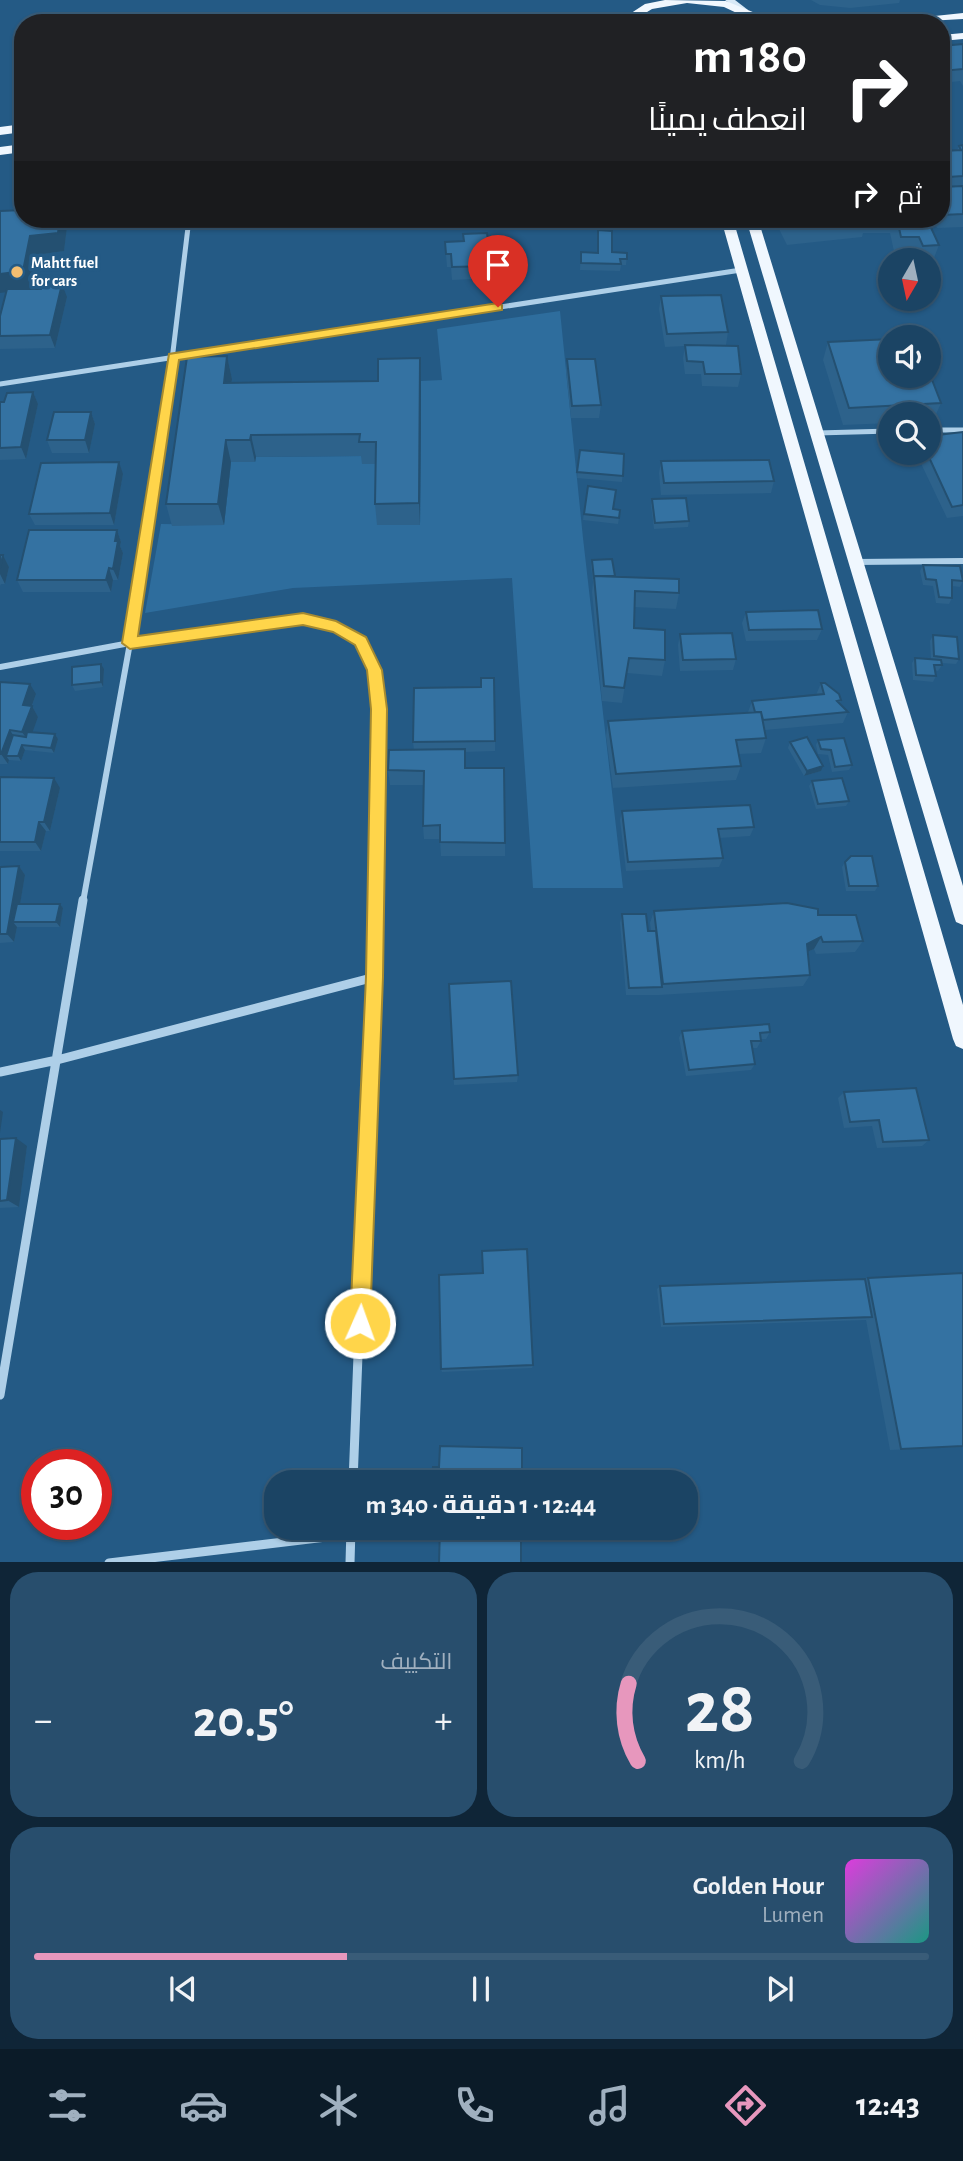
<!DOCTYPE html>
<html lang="ar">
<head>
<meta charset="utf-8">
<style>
  body { margin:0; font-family:"Alegreya Sans",Cairo,sans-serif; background:#284e6d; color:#f1f3f6; direction:rtl; height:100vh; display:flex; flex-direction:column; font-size:26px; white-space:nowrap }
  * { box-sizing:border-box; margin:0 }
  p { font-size:23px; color:#a0b0bf }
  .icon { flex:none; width:38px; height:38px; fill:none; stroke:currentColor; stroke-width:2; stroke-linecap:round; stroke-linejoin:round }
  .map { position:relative; height:1562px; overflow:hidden; direction:ltr }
  .side { display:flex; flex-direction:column; gap:10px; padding:10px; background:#0f2537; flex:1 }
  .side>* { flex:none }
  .guide { position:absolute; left:14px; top:14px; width:936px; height:214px; border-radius:28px; box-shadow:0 2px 5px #0004,0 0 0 2px #395c78; direction:rtl; background:#202124; color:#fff; overflow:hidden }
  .needle { width:46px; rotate:189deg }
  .controls { position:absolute; left:878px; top:248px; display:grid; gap:14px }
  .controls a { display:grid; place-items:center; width:63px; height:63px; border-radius:50%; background:#1b4464; box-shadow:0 2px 5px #0004,0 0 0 2px #395c78; font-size:35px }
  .speed { position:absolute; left:21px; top:1449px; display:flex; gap:14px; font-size:35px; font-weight:700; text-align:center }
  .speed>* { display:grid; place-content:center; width:91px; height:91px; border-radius:50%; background:#1b4464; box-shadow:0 2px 5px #0004,0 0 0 2px #395c78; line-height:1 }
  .speed .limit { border:10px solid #d22; background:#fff; color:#111 }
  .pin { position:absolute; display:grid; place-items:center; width:60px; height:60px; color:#fff; margin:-72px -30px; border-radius:50% 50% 50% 0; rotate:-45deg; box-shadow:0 0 7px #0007 }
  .pin .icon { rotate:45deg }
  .me { position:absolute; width:77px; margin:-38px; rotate:2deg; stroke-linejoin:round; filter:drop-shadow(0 0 5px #0008) }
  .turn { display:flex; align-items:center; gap:24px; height:147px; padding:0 28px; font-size:32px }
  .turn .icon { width:91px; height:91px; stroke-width:2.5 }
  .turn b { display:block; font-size:49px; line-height:60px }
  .then { display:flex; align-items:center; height:66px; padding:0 28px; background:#0003; gap:14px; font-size:26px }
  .big { font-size:52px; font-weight:700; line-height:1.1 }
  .side .card { flex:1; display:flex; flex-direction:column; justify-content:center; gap:10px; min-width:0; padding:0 24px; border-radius:28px; background:#284e6d }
  .side .dial { align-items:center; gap:0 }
  .dial svg { height:182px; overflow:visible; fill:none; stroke:#395c78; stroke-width:7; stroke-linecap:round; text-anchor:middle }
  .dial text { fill:#f1f3f6; stroke:none }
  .song { display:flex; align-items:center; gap:21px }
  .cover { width:84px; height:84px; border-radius:10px; background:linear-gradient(135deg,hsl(300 70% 55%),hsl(170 70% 35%)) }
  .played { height:7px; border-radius:4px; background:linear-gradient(90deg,#e797bd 35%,#395c78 35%) }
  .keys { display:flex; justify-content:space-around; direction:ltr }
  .heat { display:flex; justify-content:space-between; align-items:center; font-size:38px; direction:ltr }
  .side .tiles { flex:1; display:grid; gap:10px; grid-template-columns:1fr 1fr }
  .card:last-child { grid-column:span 2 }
  .trip { position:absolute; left:264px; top:1470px; width:434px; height:70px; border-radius:28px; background:#1b4464; box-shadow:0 2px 5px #0004,0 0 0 2px #395c78; font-weight:700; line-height:70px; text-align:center; direction:rtl }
  .tabs { display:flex; height:112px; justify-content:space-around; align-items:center; background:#0b1b28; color:#a0b0bf }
  .tabs .icon { width:49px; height:49px }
  .tabs .active { color:#e797bd }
  .tabs b { font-size:32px; color:#f1f3f6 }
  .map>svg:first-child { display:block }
  .green { fill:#2e6d9d }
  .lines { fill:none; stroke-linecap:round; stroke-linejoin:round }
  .service { stroke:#aecfe8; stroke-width:5 }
  .minor-far2 { stroke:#aecfe8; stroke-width:5 }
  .minor-far1 { stroke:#aecfe8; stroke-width:6 }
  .minor { stroke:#aecfe8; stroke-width:9 }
  .secondary { fill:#d8e9f7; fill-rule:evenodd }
  .primary { fill:#f0f7fe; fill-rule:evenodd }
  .wall { fill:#2d628b }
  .shaded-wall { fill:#245071 }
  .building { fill:#3472a2; stroke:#245071; stroke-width:2 }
  .route { fill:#ffd54a; stroke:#a68a30; stroke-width:2 }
  .poi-dot { fill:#f3be71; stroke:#245a85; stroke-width:2.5 }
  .labels { text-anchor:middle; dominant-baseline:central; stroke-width:7; stroke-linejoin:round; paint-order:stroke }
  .far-poi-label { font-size:16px; font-weight:bold; fill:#fff; stroke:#245a85; text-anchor:start }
</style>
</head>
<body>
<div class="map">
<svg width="963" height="1563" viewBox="0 0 963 1563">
  <rect width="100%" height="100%" fill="#245a85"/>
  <path class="green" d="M560 311 583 538 623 888H533L512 578 293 588 145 613 161 524 224 525 231 462H255L256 457 363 456 379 464 420 524 421 381 442 380 437 329Z"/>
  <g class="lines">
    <path class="service" d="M929 430H963
      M817 433 891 431"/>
    <path class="minor-far2" d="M0 384 741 270
      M168 393 189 219"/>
    <path class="minor-far1" d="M855 562 963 561
      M0 667 130 643 303 619 336 627 361 641 374 670 379 709 376 902
      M83 902 130 643 168 391"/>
    <path class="minor" d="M0 1072 57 1060 375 977
      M0 1395 83 900
      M353 1482 376 900
      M109 1563 351 1534
      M350 1563 351 1528"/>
    <path class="secondary" d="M725 0H735L748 10 741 12Z"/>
    <path class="primary" d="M665 0 726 1 760 15 793 23H758L724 7 687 3 652 9 629 23H616L645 4Z
      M963 13V19L892 23 897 20Z
      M963 33V39L942 41V35Z
      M23 124V132L0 135V127Z
      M23 144V152L0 155V147Z
      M721 219H733L963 1005V1049L956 1046 953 1039Z
      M746 219H758L963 886V925L956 922 954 916Z"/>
  </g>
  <path class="wall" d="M811 0H900L899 3 850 8 820 5Z
    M963 44V86L960 81 942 83V46Z
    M963 145V227L937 228 933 219H942V151L957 150 959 146Z
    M0 211 67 227 64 251 36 255 30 289 67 297 55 348 0 349V316L6 292Z
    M643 219H701L700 224H643Z
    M774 219H927L939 245 932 263H929V261H914L912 256H895L890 233H863L862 237 787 245Z
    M598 230 612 252 627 253 626 265H621L620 271 580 270 581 252 597 253Z
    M463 234 491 266V278L452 280 451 267H447L445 242 463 241Z
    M506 250 525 274V281L511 282 506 256Z
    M661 296 728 332 726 345 706 346 741 374 738 387 702 386 701 374H685L683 358 685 346 665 347 659 309Z
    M828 342 941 403 933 421H929V415H891V423L843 425 823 360Z
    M227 356 232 379V383L421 381 420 525H377L375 504 376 464H362L361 456 256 457 255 462H231L224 525 172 526 166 504Z
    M567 359 601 405 599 418H571L566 372Z
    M33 392 38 404 26 459 0 460V402H4Z
    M91 412 95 424 89 453H52L47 440Z
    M963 432V516L947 518 916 453H929Z
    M580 450 624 454 622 482 577 478Z
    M661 461 774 481 771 493 661 495 659 473Z
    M123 474 114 525H35L29 514Z
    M588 486 613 509 620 510 618 524 583 520Z
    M652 499 689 521 688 527 654 529 651 505Z
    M117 530 121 542 120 546 123 553 118 580H113L111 592H23L17 580Z
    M0 555H3L9 567 5 584H1L0 586Z
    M592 560 615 576 679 593 676 609 634 607V628L665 660 662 676 627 673 622 703 602 701 592 592 593 582 591 566Z
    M923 565 963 581 960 587 952 586V598L949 604 936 603 933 586 923 585 920 571Z
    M746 612 822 629 817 640 746 641 742 623Z
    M680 634 736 659 733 670 680 671 678 645Z
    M933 635 959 659 956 664 941 663 942 665 938 671 935 670 936 676 933 682 913 680 912 663 915 658 931 659 930 641Z
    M104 669 103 687 75 691 72 685Z
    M0 682 36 694 32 706 38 717 32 732 55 734 58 739 54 753 25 750 21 761 9 760 8 764H0Z
    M821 683 841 700 840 703 848 712 843 723 765 730 766 738 761 753 739 754 741 766 736 780 613 788 606 736 608 721 748 712 752 701 816 695Z
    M818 740 852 765 849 770 832 772 828 755 818 754 816 745Z
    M495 741V751L465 752V768L505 843V856H441L440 839H424L423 826 424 785H390L388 770 414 750 413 742Z
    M790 742 821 771 804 776 788 748Z
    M0 777 60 788 50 831H46L41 851H0Z
    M812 781 849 801 846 806 816 809 809 786Z
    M622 811 754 827 750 836 719 838 723 858 719 867 626 871 620 820Z
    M845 862 878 886 875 891H846L842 867Z
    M19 866 25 875 20 904H60L63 908 60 927H17L14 942 0 943V867Z
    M654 911 818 915 863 941 855 952 816 954 814 949 807 952 810 975 803 986 659 995H626L620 923 622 914 648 931H651L650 923Z
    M449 984 518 1075 517 1082 454 1085Z
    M682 1031 770 1032 766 1039H761V1041L757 1048H752L755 1064 751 1070 686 1076 679 1038Z
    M844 1092 929 1140 922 1146 877 1148 872 1126 844 1128 838 1098Z
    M0 1139 27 1146 19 1207 0 1208Z
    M482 1273 533 1365 532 1368 442 1372 441 1369Z
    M868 1278 963 1447 890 1450 866 1320 661 1327 657 1289 660 1286 865 1279Z"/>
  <path class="shaded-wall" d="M60 219H65L67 227 64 251 36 255 30 289 0 293V274L30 236Z
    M62 284 67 297 55 348 50 335Z
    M227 356 232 379 229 405 224 383Z
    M420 358 421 381 420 525 419 503Z
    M33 392 38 404 26 459 21 447Z
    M91 412 95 424 89 453 85 440Z
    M251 435 256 457 255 462 250 440Z
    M226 440 231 462 224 525 218 504Z
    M119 462 123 474 114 525 110 513Z
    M117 530 121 542 120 546 123 553 118 580 113 569 115 541Z
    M3 555 9 567 5 584 0 574V568Z
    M109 568 113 580 111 592 106 580Z
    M101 664 104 669 103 687 101 682Z
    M30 684 36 694 31 708 32 706 38 717 29 742 22 732 23 705Z
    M10 730 16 740 6 756 9 760 8 764 1 754Z
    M55 734 58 739 54 753 51 748Z
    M22 745 25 750 21 761 18 756Z
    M823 766 821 771 804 776 807 771Z
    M54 778 60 788 50 831 44 822Z
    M39 822 46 831 41 851 35 842Z
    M19 866 25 875 17 922H13L17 927 14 942 7 934Z
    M60 904 63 908 60 927 56 922Z
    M821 937 814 949 800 955 807 944Z
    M0 1110 3 1112 0 1133Z
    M16 1138 27 1146 19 1207 7 1200Z"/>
  <path class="building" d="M963 44V69L942 71V46Z
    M963 145V176L948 177 942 161V151L961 150 959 146Z
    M963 186V214L942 215V187Z
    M23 210V219H60L58 233 30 236 23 271 0 274V211Z
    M788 219H862L792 227Z
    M897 219H927L939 245 923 246 919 237H901Z
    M598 230 612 231V252L627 253V259H620L621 264 581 263V252L598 253Z
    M487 233 491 266 452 267 451 254H446L445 242 464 241 463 234Z
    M521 249 525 274 511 275 506 250Z
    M42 284H62L50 335 0 336V316L7 289H41Z
    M721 295 728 332 667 334 661 296Z
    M891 339V376H929V372L941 403 849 408 828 342Z
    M685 345 738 346 741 374H705L703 362 687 361Z
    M227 356 224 383 378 381V359L420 358 419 503 375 504 376 442H359L360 434 251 435 250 440H226L218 504H166L187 357Z
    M567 359H595L601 405 572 406Z
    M33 392 21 447 0 448V402H4L7 393Z
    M54 412H91L85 440H47Z
    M963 432V505L952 507 927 453H929V436Z
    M580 450 624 454 623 476 577 472Z
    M769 460 774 481 664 483 661 461Z
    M119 462 110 513 29 514 41 463Z
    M588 486 616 490 613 509 620 510 619 518 584 514Z
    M686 498 689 521 655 523 652 499Z
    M29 530H117L115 541H118L113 569 109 568 106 580H17Z
    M0 555H3L0 568Z
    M612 559 615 576H594V579L592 560Z
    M923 565 960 566 963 581 952 580V598L939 597 936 580 926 579Z
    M594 576 679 579V593L635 591 634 628 665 630V660L629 658 624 688 604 686Z
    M818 610 822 629 749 630 746 612Z
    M732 633 736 659 683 660 680 634Z
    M933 635 957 637 959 659 934 656Z
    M915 658 941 660 942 665H934L936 676 916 675Z
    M101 664V682L72 685V667Z
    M481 678H494L495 741 413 742 414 688 481 687Z
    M0 682 30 684 23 705 32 706 22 732 10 730 1 754H0Z
    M821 683H825L839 694 841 700 837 701 848 712 763 720 761 712H755L752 701 824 694Z
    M761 712 766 738 736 740 741 766 616 774 608 721Z
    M27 732 55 734 51 748 22 745 18 756H6L13 735 26 737Z
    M807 737 823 766 807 771 790 742Z
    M844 738 852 765 835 767 831 750 821 749 818 740Z
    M465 749V768H504L505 843 440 842V825L423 826 424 771 388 770 389 750Z
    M0 777 54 778 44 822H39L35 842H0Z
    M842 778 849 801 818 804 812 781Z
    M750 805 754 827 718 829 723 858 628 862 622 811Z
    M851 856H872L878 886H849L845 862Z
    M19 866 7 934H0V867Z
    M787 903 818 909V915H856L863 941 823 942 821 937 807 944 810 975 663 984 654 911Z
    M17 904H60L56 922H13Z
    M622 914H646L648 931H656L662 987 629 988Z
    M511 981 518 1075 454 1079 449 984Z
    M769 1024 770 1032 760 1033 761 1041H751L755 1064 689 1070 682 1031Z
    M916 1088 929 1140 883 1142 879 1120 850 1122 844 1092Z
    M16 1138 7 1200 0 1201V1139Z
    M527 1249 533 1365 441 1369 439 1275 483 1273 482 1251Z
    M963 1273V1446L901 1449 868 1278Z
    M865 1279 872 1317 664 1324 660 1286Z
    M440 1446 522 1448V1482H432L433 1467H439Z
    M440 1528H521V1563H439Z"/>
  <path class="route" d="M498 303 502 305V310L179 360 138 636 303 613 336 621 366 637 382 670 387 709 383 977 370 1323 367 1330 360 1333 353 1330 350 1323 366 977 371 709 367 670 355 645 333 632 303 625 130 649 122 643 169 354Z"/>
  <circle class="poi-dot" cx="17" cy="272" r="7"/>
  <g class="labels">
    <g class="far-poi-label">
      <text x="31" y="263">Mahtt fuel<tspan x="31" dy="18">for cars</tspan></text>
    </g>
  </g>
</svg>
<div class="controls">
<a><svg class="needle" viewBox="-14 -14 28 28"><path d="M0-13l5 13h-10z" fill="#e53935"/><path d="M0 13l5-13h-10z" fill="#a0b0bf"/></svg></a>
<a><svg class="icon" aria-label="sound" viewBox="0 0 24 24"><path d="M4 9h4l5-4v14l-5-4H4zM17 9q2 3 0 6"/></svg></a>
<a><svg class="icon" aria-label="search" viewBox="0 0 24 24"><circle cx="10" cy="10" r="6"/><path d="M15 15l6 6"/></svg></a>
</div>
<div class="speed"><div class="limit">30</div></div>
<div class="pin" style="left:498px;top:307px;background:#d93025"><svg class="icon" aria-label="arrive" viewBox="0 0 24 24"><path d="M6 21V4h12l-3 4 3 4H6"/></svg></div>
<svg class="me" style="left:360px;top:1323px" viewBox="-20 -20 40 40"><circle r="17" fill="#ffd54a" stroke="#fff" stroke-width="3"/><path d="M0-11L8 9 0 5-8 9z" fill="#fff"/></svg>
<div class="trip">12:44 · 1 دقيقة · 340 m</div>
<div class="guide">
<div class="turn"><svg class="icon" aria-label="right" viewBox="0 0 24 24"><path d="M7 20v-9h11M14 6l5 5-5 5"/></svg><div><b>180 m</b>انعطف يمينًا</div></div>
<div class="then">ثم<svg class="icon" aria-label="right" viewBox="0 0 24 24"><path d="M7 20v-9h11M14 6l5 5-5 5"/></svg></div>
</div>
</div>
<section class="side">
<div class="tiles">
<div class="card dial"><svg viewBox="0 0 100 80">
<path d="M14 69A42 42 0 1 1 86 69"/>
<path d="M14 69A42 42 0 0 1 10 35" stroke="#e797bd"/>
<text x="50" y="56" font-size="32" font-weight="700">28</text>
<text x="50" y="72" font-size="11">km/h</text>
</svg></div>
<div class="card"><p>التكييف</p>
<div class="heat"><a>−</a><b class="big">20.5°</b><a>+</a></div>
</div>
<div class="card">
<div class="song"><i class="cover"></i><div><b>Golden Hour</b><p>Lumen</p></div></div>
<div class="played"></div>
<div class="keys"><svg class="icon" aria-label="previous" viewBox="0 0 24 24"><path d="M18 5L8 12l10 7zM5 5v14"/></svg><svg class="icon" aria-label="pause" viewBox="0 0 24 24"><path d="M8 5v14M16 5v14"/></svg><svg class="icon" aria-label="next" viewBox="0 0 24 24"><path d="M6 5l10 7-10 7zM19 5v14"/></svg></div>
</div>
</div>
</section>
<nav class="tabs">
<b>12:43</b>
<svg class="icon active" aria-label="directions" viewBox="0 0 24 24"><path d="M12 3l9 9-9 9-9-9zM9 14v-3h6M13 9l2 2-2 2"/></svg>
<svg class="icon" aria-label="music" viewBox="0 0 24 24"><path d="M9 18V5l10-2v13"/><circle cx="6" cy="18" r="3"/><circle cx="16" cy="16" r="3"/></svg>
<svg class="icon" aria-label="phone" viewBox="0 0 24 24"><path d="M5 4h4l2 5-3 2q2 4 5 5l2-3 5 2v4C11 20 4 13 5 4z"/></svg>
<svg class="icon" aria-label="climate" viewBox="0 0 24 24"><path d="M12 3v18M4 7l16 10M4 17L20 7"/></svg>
<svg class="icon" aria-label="car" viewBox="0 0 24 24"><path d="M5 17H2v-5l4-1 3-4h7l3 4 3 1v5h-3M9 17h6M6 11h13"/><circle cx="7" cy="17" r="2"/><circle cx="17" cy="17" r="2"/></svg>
<svg class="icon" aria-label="filters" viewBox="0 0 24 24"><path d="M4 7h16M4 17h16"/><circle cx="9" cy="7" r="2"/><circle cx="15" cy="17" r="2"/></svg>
</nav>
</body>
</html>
